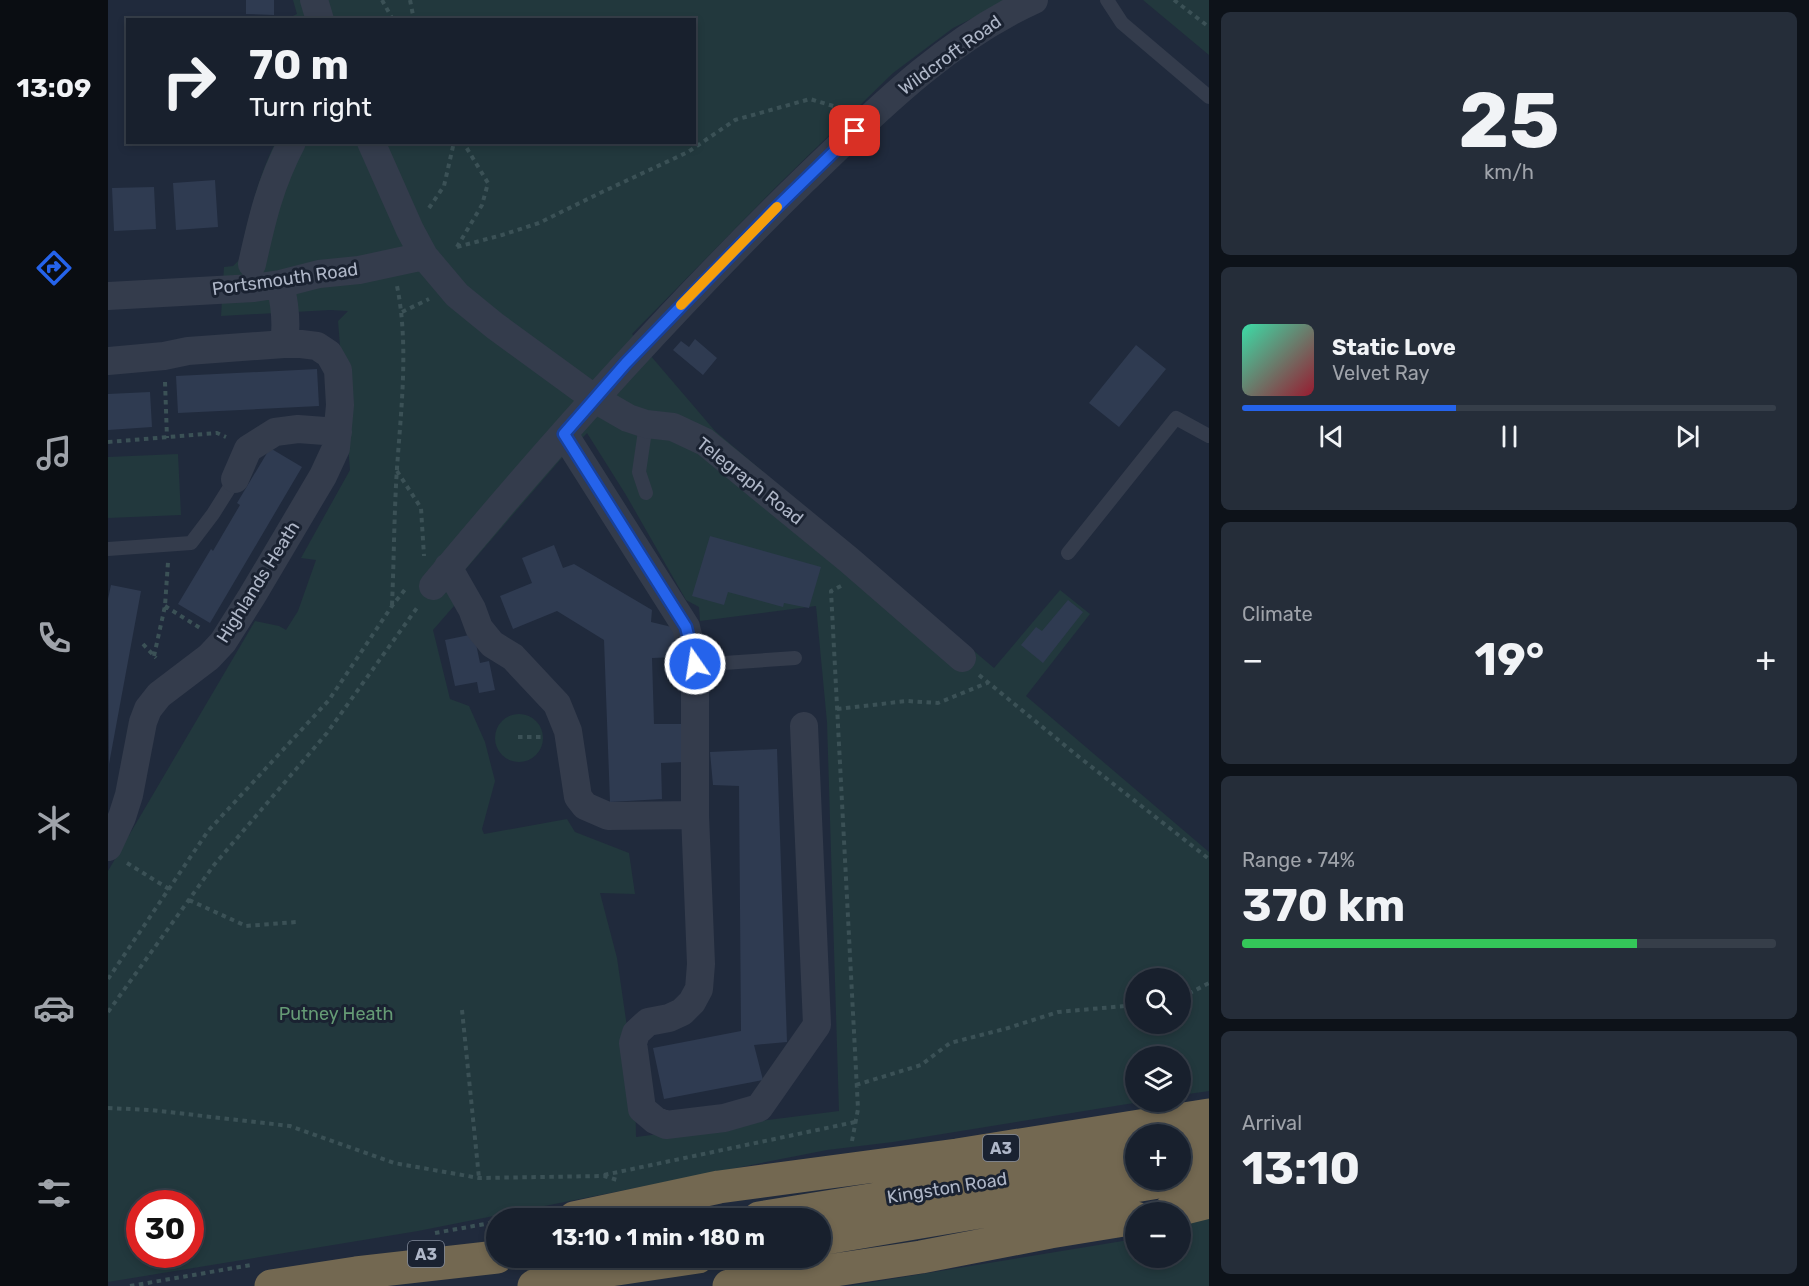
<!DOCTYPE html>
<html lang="en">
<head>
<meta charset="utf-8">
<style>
  body { margin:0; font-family:Rubik,sans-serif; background:#252d39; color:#f1f3f6; height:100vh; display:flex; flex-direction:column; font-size:22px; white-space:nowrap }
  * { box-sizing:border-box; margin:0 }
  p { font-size:20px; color:#9fa3aa }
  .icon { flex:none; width:33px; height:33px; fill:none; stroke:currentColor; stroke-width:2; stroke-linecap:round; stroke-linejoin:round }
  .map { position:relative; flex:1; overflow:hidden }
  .panel { display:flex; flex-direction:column; gap:12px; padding:12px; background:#0d1219; width:600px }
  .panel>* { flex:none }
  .banner { position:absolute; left:18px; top:18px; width:570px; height:126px; border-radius:0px; box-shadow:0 3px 9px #0003,0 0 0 2px #363e49; background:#18202d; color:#f1f3f6; overflow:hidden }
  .controls { position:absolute; left:1017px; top:968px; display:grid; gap:12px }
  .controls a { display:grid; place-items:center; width:66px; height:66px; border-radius:50%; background:#18202d; box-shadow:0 3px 9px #0003,0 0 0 2px #363e49; font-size:30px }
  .speed { position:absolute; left:18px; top:1190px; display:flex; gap:12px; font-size:30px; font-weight:700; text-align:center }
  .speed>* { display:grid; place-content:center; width:78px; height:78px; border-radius:50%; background:#18202d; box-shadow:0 3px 9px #0003,0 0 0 2px #363e49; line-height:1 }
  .speed .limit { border:9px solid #d22; background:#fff; color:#111 }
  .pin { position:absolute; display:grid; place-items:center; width:51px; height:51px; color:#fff; margin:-26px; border-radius:12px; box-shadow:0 3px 9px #0006 }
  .me { position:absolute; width:66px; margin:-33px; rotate:347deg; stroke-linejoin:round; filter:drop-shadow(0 0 4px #0008) }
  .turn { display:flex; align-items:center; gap:21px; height:126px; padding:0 24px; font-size:27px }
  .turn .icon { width:78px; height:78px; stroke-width:2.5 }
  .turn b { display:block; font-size:42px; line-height:51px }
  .big { font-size:45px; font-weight:700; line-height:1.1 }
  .panel .widget { flex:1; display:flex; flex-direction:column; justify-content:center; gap:9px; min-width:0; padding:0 21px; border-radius:9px; background:#252d39 }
  .panel .dial { align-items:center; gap:0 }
  .dial b { font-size:78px; line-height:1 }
  .song { display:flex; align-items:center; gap:18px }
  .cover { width:72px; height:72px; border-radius:9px; background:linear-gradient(135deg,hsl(160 70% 55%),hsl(350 70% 35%)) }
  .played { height:6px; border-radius:3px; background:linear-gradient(90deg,#2563eb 40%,#363e49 40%) }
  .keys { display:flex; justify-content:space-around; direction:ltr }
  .heat { display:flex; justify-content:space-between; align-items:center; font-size:33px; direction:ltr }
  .charge { height:9px; border-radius:4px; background:linear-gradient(90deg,#34c759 74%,#363e49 0) }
  .trip { position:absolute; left:378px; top:1208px; width:345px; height:60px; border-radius:30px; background:#18202d; box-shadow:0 3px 9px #0003,0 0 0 2px #363e49; font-weight:700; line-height:60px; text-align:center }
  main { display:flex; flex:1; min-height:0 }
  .tab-bar { display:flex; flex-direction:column; width:108px; justify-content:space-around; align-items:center; background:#0a0d12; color:#9fa3aa }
  .tab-bar .icon { width:42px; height:42px }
  .tab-bar .selected { color:#2563eb }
  .tab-bar b { font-size:27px; color:#f1f3f6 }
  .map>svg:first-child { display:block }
  .green { fill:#22383d; fill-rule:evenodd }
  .building { fill:#2f3b51 }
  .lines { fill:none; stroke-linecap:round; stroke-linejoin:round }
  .path { stroke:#3b5156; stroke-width:4; stroke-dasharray:4.5 4.5; stroke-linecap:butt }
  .lane { stroke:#343c4c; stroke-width:14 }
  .street { stroke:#343c4c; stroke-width:28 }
  .highway { stroke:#736851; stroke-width:33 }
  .route-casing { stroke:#184099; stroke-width:15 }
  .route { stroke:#2563eb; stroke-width:10 }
  .slow { stroke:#f59e0b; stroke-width:10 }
  .labels { text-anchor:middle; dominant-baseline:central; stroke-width:6; stroke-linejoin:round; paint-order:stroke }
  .shield { fill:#1a2231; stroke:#828a9b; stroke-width:1.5 }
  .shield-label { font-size:16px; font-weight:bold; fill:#afb7c8 }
  .street-label { font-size:18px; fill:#afb7c8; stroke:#1a2231 }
  .park-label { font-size:18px; fill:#659b75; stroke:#1a2231 }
</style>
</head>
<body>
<main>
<nav class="tab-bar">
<b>13:09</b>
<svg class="icon selected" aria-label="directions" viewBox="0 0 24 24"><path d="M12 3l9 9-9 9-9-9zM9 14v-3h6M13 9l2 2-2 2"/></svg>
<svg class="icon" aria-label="music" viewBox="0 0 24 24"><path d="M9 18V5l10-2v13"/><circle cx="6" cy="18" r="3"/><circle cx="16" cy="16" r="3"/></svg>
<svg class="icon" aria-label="phone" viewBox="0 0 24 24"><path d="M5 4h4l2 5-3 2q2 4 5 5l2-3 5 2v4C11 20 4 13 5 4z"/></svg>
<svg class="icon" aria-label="climate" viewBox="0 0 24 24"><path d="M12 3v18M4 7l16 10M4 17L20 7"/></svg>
<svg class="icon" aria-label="car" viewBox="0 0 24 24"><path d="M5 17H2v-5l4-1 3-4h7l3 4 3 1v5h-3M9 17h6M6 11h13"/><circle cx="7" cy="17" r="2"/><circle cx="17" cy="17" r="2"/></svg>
<svg class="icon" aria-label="filters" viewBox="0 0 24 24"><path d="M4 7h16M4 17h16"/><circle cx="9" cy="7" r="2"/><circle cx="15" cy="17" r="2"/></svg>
</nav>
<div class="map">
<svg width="1101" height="1286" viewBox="0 0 1101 1286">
  <rect width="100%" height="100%" fill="#202a3c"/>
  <path class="green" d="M185 0H901L845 28 785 73 670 185 524 334 607 431 886 668 952 590 982 614 918 696 1101 852V1091L1073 1095 1072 1056H1028V1101H1038L785 1142 719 1150 310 1231 0 1282V871L147 621 171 626 178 630 190 611 208 560 193 558 242 470 230 321 240 311 222 310 113 316 116 267 125 266 131 260C140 219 149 180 167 143L586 142V20L178 19 189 14ZM479 433 518 495 578 600 591 607 592 621 708 606 719 722 731 1111 528 1137 527 1082 509 958 492 893 527 894 521 853 467 832 459 819 376 834 374 829 387 781 377 742 361 706 342 699 325 630 352 599 339 591 452 460ZM1028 978H1072V1023H1028ZM32 1203H82V1254H32Z
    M1035 0H1101V55Z
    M70 454 73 515 0 518V457Z
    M387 738a24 24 0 1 1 48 0a24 24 0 1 1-48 0Z
    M1101 1218V1286H741L1027 1239 1028 1257H1072L1073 1222Z"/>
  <path class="building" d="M138 0H166V15L138 14Z
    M107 180 110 227 68 230 65 183Z
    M46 187 48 229 6 231 4 188Z
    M587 339 609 358 595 375 565 350 573 341 581 347Z
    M1028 345 1058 369 1011 427 981 403Z
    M209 369 211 406 70 413 68 376Z
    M42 392 44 427 0 430V394Z
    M162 448 194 467 102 623 70 604 103 549 105 551 132 505 129 503Z
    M602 536 713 567 701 608 676 603 675 607 620 592 616 605 584 596Z
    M446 545 455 568 466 564 544 610 543 622 568 628 569 657 544 658 546 724H575L576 762 553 763 554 799 502 802 496 640 449 611 405 629 392 596 424 583 414 558Z
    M3 585 33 591 1 764 0 599Z
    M960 600 975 612 935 663 913 645 928 627 934 631Z
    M366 634 372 663 381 661 387 690 371 693 369 682 347 686 337 640Z
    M669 749 679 1042 646 1045 655 1080 556 1099 545 1048 633 1031 631 786 605 785 602 752Z"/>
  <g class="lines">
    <path class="path" d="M274 0 285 20
      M302 0 306 20
      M1066 0 1101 27
      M321 208 336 186 346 142
      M349 247 394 235 431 223 492 193 580 152 627 120 702 99 735 109
      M349 247 374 205 380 183 355 142
      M294 312 321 299
      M57 382 59 438
      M0 442 109 433 118 437
      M289 471 313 508 316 556
      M733 586 723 591 750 1109 744 1141
      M284 605C286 560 286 514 289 468 293 410 301 344 289 286
      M57 606 92 628
      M35 644 48 658
      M46 656 57 606 60 562
      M871 675 971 757 1101 859
      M729 709 799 701 830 703 879 683
      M410 737H434
      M19 863 61 889
      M81 900 138 926 188 922
      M0 979 100 831 221 700 284 606 299 587
      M1072 996 1080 994 1101 983
      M354 1010 371 1178
      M0 1012 106 865 219 733 311 605
      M748 1085 813 1065 842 1043 900 1028 950 1012 1028 1005
      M0 1108 43 1110 182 1126 286 1163 371 1178 496 1176 509 1180
      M496 1175 747 1122
      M407 1218 439 1212
      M327 1233 388 1222
      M22 1286 143 1265"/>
    <path class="lane" d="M999 0 1014 23 1101 97
      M538 424 531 472 538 493
      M0 549 83 543 105 514 127 479
      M960 553 1068 418 1101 436
      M587 665 687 658"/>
    <path class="street" d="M206 0 212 20
      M263 142 302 230 316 256 349 295 387 326 487 399 520 418 538 424 565 427 597 442 741 560 854 658
      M144 264C154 219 162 184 184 142
      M172 284C177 304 179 324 176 344
      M0 296 146 288 172 284 211 274 251 270 316 256
      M0 361 56 356 80 351 176 344H193L209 346 221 354 230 370 232 405 228 448 215 476 144 596 115 642 101 657 51 695 40 709 35 722 21 795 14 817 0 847
      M456 434 578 627 587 665V815L593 964 591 989 584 1002 574 1012 561 1018 540 1022 528 1033 525 1043 534 1109 547 1120 558 1125 616 1118 651 1108 709 1025 696 726
      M127 479 140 449 167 432 190 429 230 432
      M340 567 364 609 371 628 384 644 405 657 449 704 460 731 470 797 477 806 500 816 587 815
      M325 586C442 445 564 309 695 181 765 114 836 41 926 0"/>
    <path class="highway" d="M1072 1150 1101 1145
      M1072 1178 1101 1173
      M1061 1212 1101 1202
      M466 1218 611 1187 849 1155 1101 1115
      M651 1218 1028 1157
      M712 1239 1068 1179
      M163 1286 248 1273 389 1257
      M426 1286 502 1270 590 1257
      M621 1286 813 1257 942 1232 1028 1218"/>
  </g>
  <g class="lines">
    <g class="route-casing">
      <path id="route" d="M587 664 578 627 456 434 518 363 666 210 747 131"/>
    </g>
    <use href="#route" class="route"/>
    <path class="slow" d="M573 305 669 207"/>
  </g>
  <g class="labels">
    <g class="shield">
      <rect x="875" y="1135" width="36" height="26" rx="4.5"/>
      <rect x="300" y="1241" width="36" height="26" rx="4.5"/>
    </g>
    <g class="shield-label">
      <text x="893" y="1148">A3</text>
      <text x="318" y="1254">A3</text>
    </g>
    <g class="street-label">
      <text transform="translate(842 55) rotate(-36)">Wildcroft Road</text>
      <text transform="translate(177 279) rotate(-8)">Portsmouth Road</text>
      <text transform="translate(642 481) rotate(38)">Telegraph Road</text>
      <text transform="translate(150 582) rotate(-58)">Highlands Heath</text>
      <text transform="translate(839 1188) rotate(-9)">Kingston Road</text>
    </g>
    <g class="park-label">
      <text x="228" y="1014">Putney Heath</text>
    </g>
  </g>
</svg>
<div class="controls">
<a><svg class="icon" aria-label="search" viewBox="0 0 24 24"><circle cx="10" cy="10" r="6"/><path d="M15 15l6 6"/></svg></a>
<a><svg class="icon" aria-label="layers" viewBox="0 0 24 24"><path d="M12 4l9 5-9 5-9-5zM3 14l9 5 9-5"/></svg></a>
<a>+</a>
<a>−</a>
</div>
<div class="speed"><div class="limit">30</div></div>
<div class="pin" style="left:747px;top:131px;background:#d93025"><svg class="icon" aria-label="arrive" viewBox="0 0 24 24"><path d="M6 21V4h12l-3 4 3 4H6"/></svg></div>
<svg class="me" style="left:587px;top:664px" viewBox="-20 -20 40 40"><circle r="17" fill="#2563eb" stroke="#fff" stroke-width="3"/><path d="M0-11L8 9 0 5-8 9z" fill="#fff"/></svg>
<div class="trip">13:10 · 1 min · 180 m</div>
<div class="banner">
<div class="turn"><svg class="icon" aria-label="right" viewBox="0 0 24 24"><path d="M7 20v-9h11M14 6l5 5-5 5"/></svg><div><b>70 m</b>Turn right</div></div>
</div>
</div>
<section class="panel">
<div class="widget dial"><b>25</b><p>km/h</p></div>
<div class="widget">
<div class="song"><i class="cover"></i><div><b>Static Love</b><p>Velvet Ray</p></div></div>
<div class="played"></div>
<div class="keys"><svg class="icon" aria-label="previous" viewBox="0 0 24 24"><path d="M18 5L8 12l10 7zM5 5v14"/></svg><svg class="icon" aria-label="pause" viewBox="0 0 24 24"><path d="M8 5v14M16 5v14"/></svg><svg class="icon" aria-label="next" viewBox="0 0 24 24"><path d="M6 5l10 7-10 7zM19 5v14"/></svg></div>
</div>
<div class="widget"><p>Climate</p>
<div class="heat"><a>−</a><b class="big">19°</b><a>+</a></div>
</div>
<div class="widget"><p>Range · 74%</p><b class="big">370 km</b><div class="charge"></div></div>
<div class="widget"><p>Arrival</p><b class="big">13:10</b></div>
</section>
</main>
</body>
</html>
